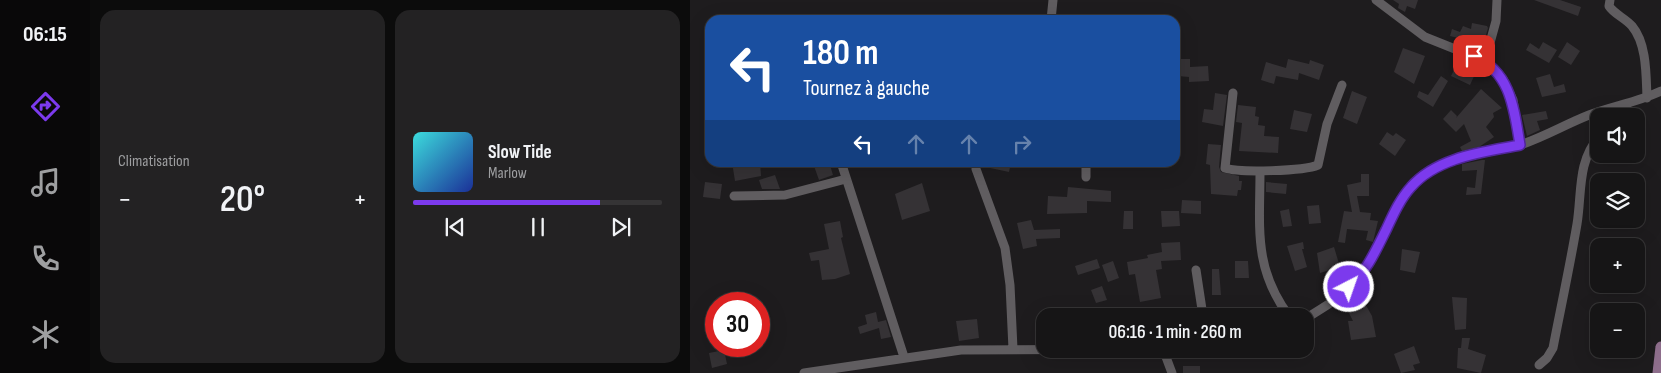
<!DOCTYPE html>
<html lang="fr">
<head>
<meta charset="utf-8">
<style>
  body { margin:0; font-family:"Sofia Sans Condensed",sans-serif; background:#232223; color:#f1f3f6; height:100vh; display:flex; flex-direction:column; font-size:19px; white-space:nowrap }
  * { box-sizing:border-box; margin:0 }
  p { font-size:16px; color:#9e9fa1 }
  .icon { flex:none; width:28px; height:28px; fill:none; stroke:currentColor; stroke-width:2; stroke-linecap:round; stroke-linejoin:round }
  .map { position:relative; flex:1; overflow:hidden }
  .panel { display:flex; flex-direction:column; gap:10px; padding:10px; background:#0c0c0c; width:600px }
  .panel>* { flex:none }
  .banner { position:absolute; left:15px; top:15px; width:475px; height:152px; border-radius:15px; box-shadow:0 5px 20px #0002,0 0 0 1px #353435; background:#1a4fa0; color:#fff; overflow:hidden }
  .buttons { position:absolute; left:900px; top:108px; display:grid; gap:10px }
  .buttons a { display:grid; place-items:center; width:55px; height:55px; border-radius:10px; background:#161516; box-shadow:0 5px 20px #0002,0 0 0 1px #353435; font-size:25px }
  .speed { position:absolute; left:15px; top:292px; display:flex; gap:10px; font-size:25px; font-weight:700; text-align:center }
  .speed>* { display:grid; place-content:center; width:65px; height:65px; border-radius:50%; background:#161516; box-shadow:0 5px 20px #0002,0 0 0 1px #353435; line-height:1 }
  .speed .limit { border:8px solid #d22; background:#fff; color:#111 }
  .pin { position:absolute; display:grid; place-items:center; width:42px; height:42px; color:#fff; margin:-21px; border-radius:10px; box-shadow:0 2px 8px #0006 }
  .me { position:absolute; width:55px; margin:-28px; rotate:41deg; stroke-linejoin:round; filter:drop-shadow(0 0 4px #0008) }
  .turn { display:flex; align-items:center; gap:18px; height:105px; padding:0 15px; font-size:22px }
  .turn .icon { width:65px; height:65px; stroke-width:2.5 }
  .turn b { display:block; font-size:35px; line-height:42px }
  .lanes { display:flex; align-items:center; height:48px; padding:0 15px; background:#0003; justify-content:center; gap:25px; direction:ltr }
  .lanes .off { opacity:.35 }
  .big { font-size:38px; font-weight:600; line-height:1.1 }
  .panel .card { flex:1; display:flex; flex-direction:column; justify-content:center; gap:8px; min-width:0; padding:0 18px; border-radius:15px; background:#232223 }
  .song { display:flex; align-items:center; gap:15px }
  .cover { width:60px; height:60px; border-radius:8px; background:linear-gradient(135deg,hsl(180 70% 55%),hsl(230 70% 35%)) }
  .played { height:5px; border-radius:2px; background:linear-gradient(90deg,#7c3aed 75%,#353435 75%) }
  .keys { display:flex; justify-content:space-around; direction:ltr }
  .heat { display:flex; justify-content:space-between; align-items:center; font-size:28px; direction:ltr }
  .panel .tiles { flex:1; display:grid; gap:10px; grid-template-columns:repeat(2,1fr) }
  .trip { position:absolute; left:346px; top:308px; width:278px; height:50px; border-radius:15px; background:#161516; box-shadow:0 5px 20px #0002,0 0 0 1px #353435; font-weight:600; line-height:50px; text-align:center }
  main { display:flex; flex:1; min-height:0 }
  .tabs { display:flex; flex-direction:column; width:90px; justify-content:space-around; align-items:center; background:#090809; color:#9e9fa1 }
  .tabs .icon { width:35px; height:35px }
  .tabs .on { color:#7c3aed }
  .tabs b { font-size:22px; color:#f1f3f6 }
  .map>svg:first-child { display:block }
  .building { fill:#353235 }
  .lines { fill:none; stroke-linecap:round; stroke-linejoin:round }
  .minor { stroke:#605d60; stroke-width:9 }
  .major { stroke:#8e6e8c; stroke-width:11 }
  .route-casing { stroke:#51269a; stroke-width:12 }
  .route { stroke:#7c3aed; stroke-width:9 }
</style>
</head>
<body>
<main>
<nav class="tabs">
<b>06:15</b>
<svg class="icon on" aria-label="directions" viewBox="0 0 24 24"><path d="M12 3l9 9-9 9-9-9zM9 14v-3h6M13 9l2 2-2 2"/></svg>
<svg class="icon" aria-label="music" viewBox="0 0 24 24"><path d="M9 18V5l10-2v13"/><circle cx="6" cy="18" r="3"/><circle cx="16" cy="16" r="3"/></svg>
<svg class="icon" aria-label="phone" viewBox="0 0 24 24"><path d="M5 4h4l2 5-3 2q2 4 5 5l2-3 5 2v4C11 20 4 13 5 4z"/></svg>
<svg class="icon" aria-label="climate" viewBox="0 0 24 24"><path d="M12 3v18M4 7l16 10M4 17L20 7"/></svg>
</nav>
<section class="panel">
<div class="tiles">
<div class="card"><p>Climatisation</p>
<div class="heat"><a>−</a><b class="big">20°</b><a>+</a></div>
</div>
<div class="card">
<div class="song"><i class="cover"></i><div><b>Slow Tide</b><p>Marlow</p></div></div>
<div class="played"></div>
<div class="keys"><svg class="icon" aria-label="previous" viewBox="0 0 24 24"><path d="M18 5L8 12l10 7zM5 5v14"/></svg><svg class="icon" aria-label="pause" viewBox="0 0 24 24"><path d="M8 5v14M16 5v14"/></svg><svg class="icon" aria-label="next" viewBox="0 0 24 24"><path d="M6 5l10 7-10 7zM19 5v14"/></svg></div>
</div>
</div>
</section>
<div class="map">
<svg width="971" height="373" viewBox="0 0 971 373">
  <rect width="100%" height="100%" fill="#1e1c1e"/>
  <path class="building" d="M703 0H728L725 9 717 6 715 12 708 8 709 4Z
    M844 0H870L891 7 888 16Z
    M782 23 797 26 798 28 793 45 791 44 788 52 766 43 768 38 760 36 762 29 770 32 773 26 781 29Z
    M853 42 867 50 859 63 836 50 840 43 849 49Z
    M877 42 890 51 881 65 868 57Z
    M713 48 735 56 724 84 704 72Z
    M489 59H500V67L518 66 519 81 499 82V77L488 76Z
    M598 59 619 64 620 60 634 65 629 80 609 73 608 80 586 76 584 84 571 80 576 62 596 68Z
    M767 64 786 72 780 85 761 76Z
    M860 74 864 87 874 84 876 92 852 97 846 78Z
    M751 76 758 81 743 107 727 97 729 91 738 95Z
    M791 89 812 108 803 113 804 117 796 127 804 137 789 147 772 151 770 147 781 141 774 124 766 132 753 119 761 110 767 116 766 118Z
    M662 91 677 97 667 124 653 118Z
    M525 93 537 95 533 126 512 122 514 109 523 110Z
    M548 105 566 107 565 116 569 117 568 125 575 126 574 136 589 137 588 153 549 151 552 123 546 122Z
    M604 110 622 114 617 132 600 129Z
    M856 111 858 119 847 121 850 130 837 136 832 115Z
    M697 132 703 136 706 133 716 140 705 156 689 144Z
    M518 144 531 145 529 167 531 172 549 176V181H552L551 190H548L547 196 521 194 520 165 516 164Z
    M792 160H795L791 194 776 195 777 187 785 188 787 170 772 171V164Z
    M42 162H70L71 176 45 181Z
    M133 162H139L143 175 129 180 124 166Z
    M292 162H321L319 172 291 166Z
    M671 174H679V196H667L670 212 681 213 680 220 688 221 683 242 676 240 678 231 657 229 655 243 648 242 654 211 662 212 657 185 671 182Z
    M85 175 90 189H72L69 180Z
    M15 182 32 184 30 199 13 197Z
    M576 182 597 184 596 194 576 192Z
    M232 183 240 211 212 220 205 194Z
    M378 187 421 191V202L397 201V213L357 214 358 196 377 197Z
    M492 200 511 201V214L491 213Z
    M629 205 631 223 619 224 617 206Z
    M599 209 602 226 593 227 590 211Z
    M434 211H443V229H433Z
    M471 211H489L490 226 472 227Z
    M341 220 344 230 370 229V238L346 239 347 246 333 249 327 223Z
    M150 221 153 237 151 238 160 274 145 279 132 280 129 260 121 261 119 253 139 249 134 224Z
    M490 242 491 260 471 261 472 269 466 270 471 298 450 302 445 274 439 275 437 262 458 258 457 255 472 252 471 243Z
    M613 242 614 249H612L617 267 605 271 597 246Z
    M644 247 650 267 630 273 627 253Z
    M712 249 730 252 725 273 710 270Z
    M407 259 410 268 388 275 385 266Z
    M423 261 429 278 418 282 412 265Z
    M545 261H558L559 278H545Z
    M522 269H529L531 295H522Z
    M412 286 417 300 406 303 401 290Z
    M762 297 777 298 776 329 765 330Z
    M673 300 682 316 686 337 661 340 658 321H663L657 309Z
    M186 312 188 322 196 320 201 337 191 339 189 328 170 334 168 327 177 324 175 315Z
    M287 319 289 338 269 341 266 321Z
    M772 338H780L778 349 796 355 791 373 767 368 768 348H771Z
    M724 346 730 363 723 365 725 370 711 373 704 354Z
    M34 350 37 364 22 368 19 353Z
    M493 366H510V373H493Z"/>
  <g class="lines">
    <path class="minor" d="M686 0 735 37 795 61 813 79 823 100 830 145
      M920 0 919 6C924 14 935 18 942 26 957 44 956 75 957 98
      M361 20 363 0
      M795 61 806 21 807 0
      M543 93 535 168C550 173 614 171 628 165L637 124 652 85
      M927 116 938 104
      M151 162 214 357
      M286 169 315 248 320 285 323 349
      M570 171C570 227 563 268 599 316
      M396 177V162
      M44 196 95 195 156 179
      M506 270 513 316
      M615 319C634 307 658 294 672 275 696 243 702 198 736 173 763 154 799 154 830 145 854 137 876 124 899 115 923 106 948 102 971 91
      M473 349 482 373
      M849 365 857 358 863 348C871 307 880 265 887 224 892 194 887 161 909 137
      M114 373 271 350 458 349"/>
    <path class="major" d="M968 373 971 347"/>
  </g>
  <g class="lines">
    <g class="route-casing">
      <path id="route" d="M659 287C677 271 686 250 696 230 703 215 710 199 721 187 747 157 794 152 830 145 824 109 821 72 784 56"/>
    </g>
    <use href="#route" class="route"/>
  </g>
</svg>
<div class="buttons">
<a><svg class="icon" aria-label="sound" viewBox="0 0 24 24"><path d="M4 9h4l5-4v14l-5-4H4zM17 9q2 3 0 6"/></svg></a>
<a><svg class="icon" aria-label="layers" viewBox="0 0 24 24"><path d="M12 4l9 5-9 5-9-5zM3 14l9 5 9-5"/></svg></a>
<a>+</a>
<a>−</a>
</div>
<div class="speed"><div class="limit">30</div></div>
<div class="pin" style="left:784px;top:56px;background:#d93025"><svg class="icon" aria-label="arrive" viewBox="0 0 24 24"><path d="M6 21V4h12l-3 4 3 4H6"/></svg></div>
<svg class="me" style="left:659px;top:287px" viewBox="-20 -20 40 40"><circle r="17" fill="#7c3aed" stroke="#fff" stroke-width="3"/><path d="M0-11L8 9 0 5-8 9z" fill="#fff"/></svg>
<div class="trip">06:16 · 1 min · 260 m</div>
<div class="banner">
<div class="turn"><svg class="icon" aria-label="left" viewBox="0 0 24 24"><path d="M17 20v-9H6M10 6l-5 5 5 5"/></svg><div><b>180 m</b>Tournez à gauche</div></div>
<div class="lanes"><svg class="icon" aria-label="left" viewBox="0 0 24 24"><path d="M17 20v-9H6M10 6l-5 5 5 5"/></svg><svg class="icon off" aria-label="ahead" viewBox="0 0 24 24"><path d="M12 20V5M6 11l6-6 6 6"/></svg><svg class="icon off" aria-label="ahead" viewBox="0 0 24 24"><path d="M12 20V5M6 11l6-6 6 6"/></svg><svg class="icon off" aria-label="right" viewBox="0 0 24 24"><path d="M7 20v-9h11M14 6l5 5-5 5"/></svg></div>
</div>
</div>
</main>
</body>
</html>
